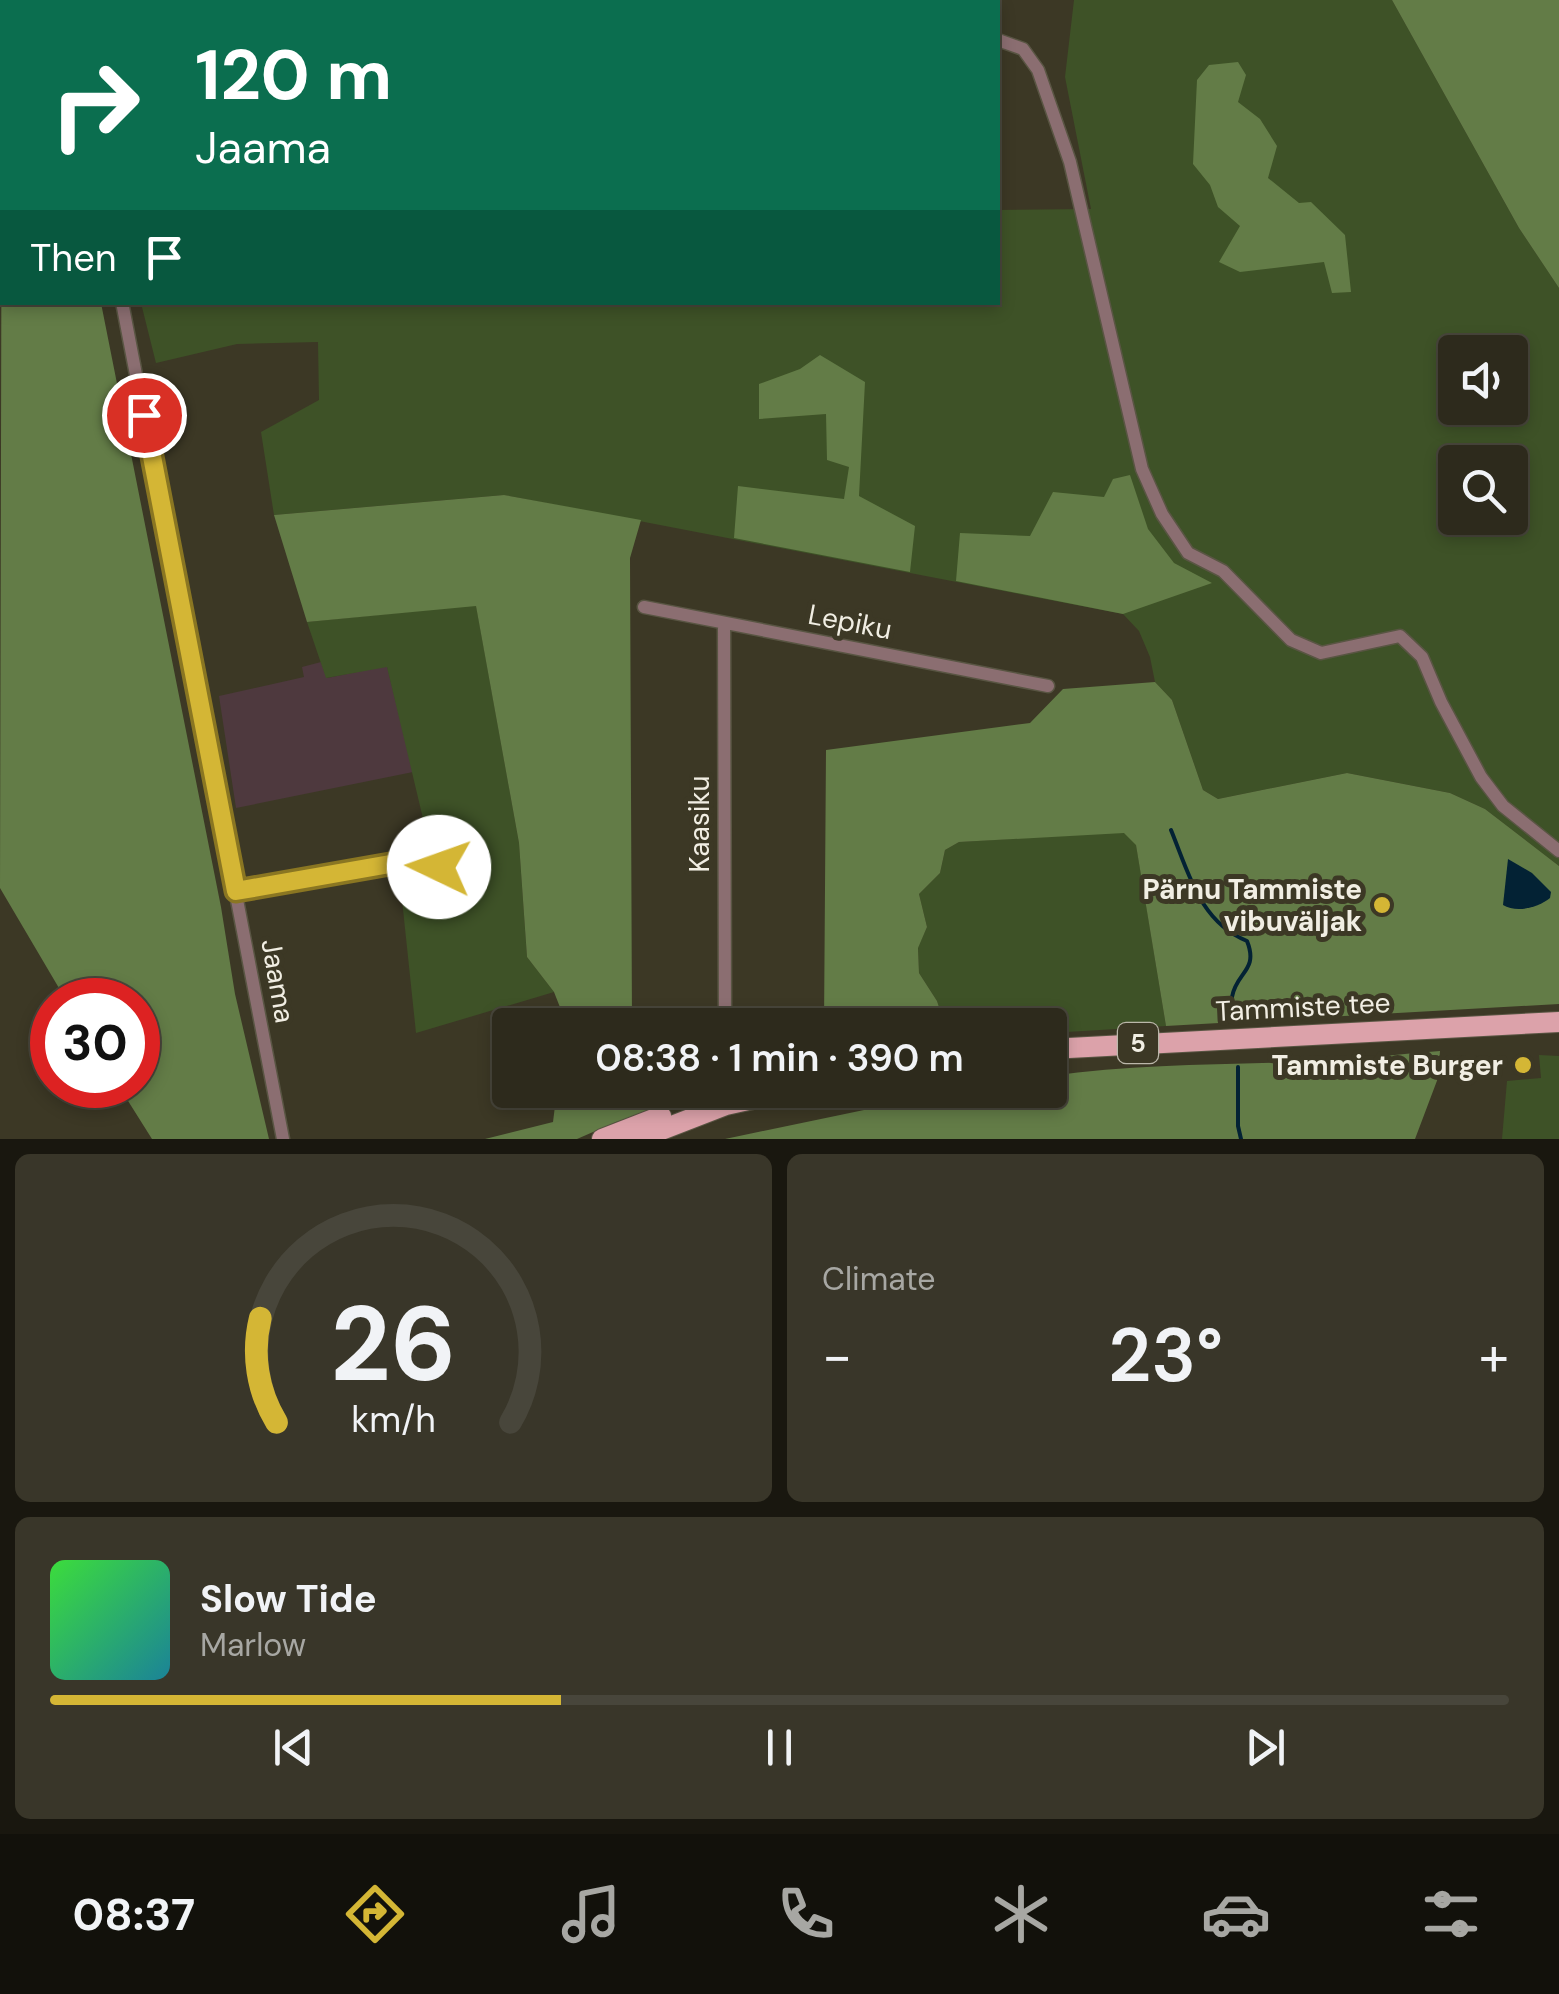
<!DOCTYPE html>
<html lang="en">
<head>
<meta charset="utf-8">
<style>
  body { margin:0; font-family:"DM Sans",sans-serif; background:#393629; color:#f1f3f6; height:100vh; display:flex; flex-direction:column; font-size:38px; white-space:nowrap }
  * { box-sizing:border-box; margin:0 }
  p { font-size:32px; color:#a7a7a3 }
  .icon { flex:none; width:55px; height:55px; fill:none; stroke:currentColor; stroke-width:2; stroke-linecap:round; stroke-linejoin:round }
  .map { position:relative; height:1139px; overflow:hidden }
  .side { display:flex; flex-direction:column; gap:15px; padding:15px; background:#19170f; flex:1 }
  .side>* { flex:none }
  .top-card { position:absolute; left:0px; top:0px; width:1000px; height:305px; box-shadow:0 5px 15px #0003,0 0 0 2px #48463b; background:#0b6e4f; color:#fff; overflow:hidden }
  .tools { position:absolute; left:1438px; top:335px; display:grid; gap:20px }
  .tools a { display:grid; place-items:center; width:90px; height:90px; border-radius:10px; background:#2d2a1c; box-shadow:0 5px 15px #0003,0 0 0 2px #48463b; font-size:50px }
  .speed { position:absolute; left:30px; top:978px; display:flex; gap:20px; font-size:50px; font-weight:700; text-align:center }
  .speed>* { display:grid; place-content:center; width:130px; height:130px; border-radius:50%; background:#2d2a1c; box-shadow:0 5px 15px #0003,0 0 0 2px #48463b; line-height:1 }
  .speed .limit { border:15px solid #d22; background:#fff; color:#111 }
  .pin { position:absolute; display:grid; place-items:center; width:85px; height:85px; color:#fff; margin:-42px; border:5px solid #fff; border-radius:50%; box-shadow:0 2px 10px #0007 }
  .me { position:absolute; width:110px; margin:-55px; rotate:273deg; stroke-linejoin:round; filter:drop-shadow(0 0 8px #0008) }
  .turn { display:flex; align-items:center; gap:35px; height:210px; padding:0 30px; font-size:45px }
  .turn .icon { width:130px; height:130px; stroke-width:2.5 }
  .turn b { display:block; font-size:70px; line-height:85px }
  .then { display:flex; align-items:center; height:95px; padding:0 30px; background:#0003; gap:20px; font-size:38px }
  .big { font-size:75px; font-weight:600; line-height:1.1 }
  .side .tile { flex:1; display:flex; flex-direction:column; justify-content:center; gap:15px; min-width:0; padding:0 35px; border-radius:15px; background:#393629 }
  .side .dial { align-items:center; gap:0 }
  .dial svg { height:260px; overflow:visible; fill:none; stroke:#48463b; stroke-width:7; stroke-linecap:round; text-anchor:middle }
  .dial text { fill:#f1f3f6; stroke:none }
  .song { display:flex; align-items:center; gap:30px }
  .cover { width:120px; height:120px; border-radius:15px; background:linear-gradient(135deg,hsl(120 70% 55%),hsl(190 70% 35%)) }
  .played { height:10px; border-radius:5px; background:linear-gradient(90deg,#d4b635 35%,#48463b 35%) }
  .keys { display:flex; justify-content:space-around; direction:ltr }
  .heat { display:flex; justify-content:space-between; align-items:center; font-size:55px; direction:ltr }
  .side .tiles { flex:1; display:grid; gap:15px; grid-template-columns:1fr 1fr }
  .tile:last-child { grid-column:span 2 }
  .trip { position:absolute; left:492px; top:1008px; width:575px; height:100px; border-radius:10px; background:#2d2a1c; box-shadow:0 5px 15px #0003,0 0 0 2px #48463b; font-weight:600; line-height:100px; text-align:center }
  .tabs { display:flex; height:160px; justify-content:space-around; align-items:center; background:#12110b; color:#a7a7a3 }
  .tabs .icon { width:70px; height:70px }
  .tabs .active { color:#d4b635 }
  .tabs b { font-size:45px; color:#f1f3f6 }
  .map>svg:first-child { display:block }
  .industrial { fill:#4e393e }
  .green { fill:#3e5227; fill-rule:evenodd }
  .forest { fill:#637c47 }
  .water { fill:#032234 }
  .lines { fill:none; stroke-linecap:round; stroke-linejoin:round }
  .stream { stroke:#032234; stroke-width:4 }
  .street-casing { stroke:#595543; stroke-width:15 }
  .primary-casing { stroke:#595543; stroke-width:22 }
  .street { stroke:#8b6e71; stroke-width:12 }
  .primary { stroke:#dca2aa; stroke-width:20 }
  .route-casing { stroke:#8a7622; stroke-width:25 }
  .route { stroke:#d4b635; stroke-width:18 }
  .poi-dot { fill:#d4b635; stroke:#3c3825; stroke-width:4 }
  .labels { text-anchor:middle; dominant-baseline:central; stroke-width:10; stroke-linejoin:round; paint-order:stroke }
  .shield { fill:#3c3825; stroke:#bbb7aa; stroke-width:2.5 }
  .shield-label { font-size:25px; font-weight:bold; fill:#f1eee3 }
  .street-label { font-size:28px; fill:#f1eee3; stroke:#3c3825 }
  .poi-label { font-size:28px; font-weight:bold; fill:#f1eee3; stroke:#3c3825; text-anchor:end }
</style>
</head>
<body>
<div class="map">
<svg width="1559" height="1139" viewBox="0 0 1559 1139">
  <rect width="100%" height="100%" fill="#3c3825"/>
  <path class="industrial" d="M321 662 327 678 387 666 413 772 236 808 219 696 304 677 302 667Z"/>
  <path class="green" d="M81 0H514L518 2H81Z
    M1074 0H1392L1519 228 1559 288V866L1485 809 1450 793 1347 773 1218 799 1203 790 1172 700 1155 682 1150 657 1139 631 1123 614 504 495 274 515 261 432 319 400 318 342 237 344 156 363 141 303 998 302V210L1091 209 1065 77ZM1455 352H1510V408H1455ZM1455 462H1510V518H1455Z
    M476 605 519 843 527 957 554 992 416 1033 399 871 390 858 430 848 387 667 326 678 307 622Z
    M1124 832 1136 844 1166 1026 1050 1033V1025H945L937 1001 919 973 918 947 927 927 919 894 940 873 945 850 959 842Z
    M1539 1055 1559 1056V1139H1502L1507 1081 1541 1078Z"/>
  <path class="forest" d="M1392 0H1559V288L1519 228Z
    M2 9V302L101 303 221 907 235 994 269 1139H152L118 1085H138V1000H66L0 888Z
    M1238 62 1246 75 1238 102 1260 119 1277 146 1268 178 1299 203 1311 202 1345 235 1351 292 1332 293 1324 262 1240 272 1219 262 1240 226 1218 207 1210 185 1193 164 1197 80 1209 65Z
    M820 355 865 382 859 496 915 526 910 572 734 538 738 486 844 499 849 467 827 460 826 414 759 419V384L800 369Z
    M1130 475 1148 529 1174 563 1212 583 1123 614 956 581 960 533 1030 536 1053 492 1104 497 1113 479Z
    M504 495 641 520 630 558 632 1025H567L554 992 527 957 519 843 476 606 307 622 274 515Z
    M1155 682 1172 700 1203 790 1218 799 1347 773 1450 793 1485 809 1559 866V1004L1166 1026 1136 845 1124 833 959 842 945 850 940 873 919 894 927 927 918 948 919 973 937 1001 945 1025H824L826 750 1030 723 1063 689Z
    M1440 1051 1438 1078 1415 1139H725L960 1090H1050V1076C1139 1063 1228 1065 1318 1061 1359 1059 1400 1054 1440 1051Z
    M557 1090H633L634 1100 678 1090H716L616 1122 577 1139H485L553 1122Z"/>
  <path class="water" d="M1508 859 1532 873 1551 892 1550 898C1538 908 1516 913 1503 905Z"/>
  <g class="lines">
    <path class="stream" d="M1171 830C1189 874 1200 922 1247 941 1259 971 1236 972 1232 997 1231 1006 1234 1014 1237 1023
      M1238 1067V1126L1241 1139"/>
    <g class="street-casing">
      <path id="street" d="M62 0V2
        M998 40 1023 49 1038 70 1070 162 1142 469 1162 514 1188 553 1223 571 1291 640 1321 653 1400 636 1422 657 1441 702 1481 777 1503 806 1559 851
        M122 302 283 1139
        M644 607 1048 686
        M724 624 725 1025
        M236 891 390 865 439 867"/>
    </g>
    <g class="primary-casing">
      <path id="primary" d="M1050 1049 1559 1022
        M602 1139 661 1116
        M638 1139 726 1105 794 1090"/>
    </g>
    <use href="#street" class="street"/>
    <use href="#primary" class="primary"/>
  </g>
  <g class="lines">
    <g class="route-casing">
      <path id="route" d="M144 415 236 891 390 864 439 867"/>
    </g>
    <use href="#route" class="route"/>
  </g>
  <g class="poi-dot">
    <circle cx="1382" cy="905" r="10"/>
    <circle cx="1523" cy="1065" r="10"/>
  </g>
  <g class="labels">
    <rect class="shield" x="1118" y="1023" width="40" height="40" rx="8"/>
    <g class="shield-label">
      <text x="1138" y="1043">5</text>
    </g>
    <g class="street-label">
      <text transform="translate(850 622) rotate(11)">Lepiku</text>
      <text transform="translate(699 824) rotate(-90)">Kaasiku</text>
      <text transform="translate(278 981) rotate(80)">Jaama</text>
      <text transform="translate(1303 1007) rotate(-3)">Tammiste tee</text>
    </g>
    <g class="poi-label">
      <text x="1362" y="889">Pärnu Tammiste<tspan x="1362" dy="32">vibuväljak</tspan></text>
      <text x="1503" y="1065">Tammiste Burger</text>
    </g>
  </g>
</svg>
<div class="tools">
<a><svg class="icon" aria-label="sound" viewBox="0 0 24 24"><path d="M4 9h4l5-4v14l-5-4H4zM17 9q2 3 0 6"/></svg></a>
<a><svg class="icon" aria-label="search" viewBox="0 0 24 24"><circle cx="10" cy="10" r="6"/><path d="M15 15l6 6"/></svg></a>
</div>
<div class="speed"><div class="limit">30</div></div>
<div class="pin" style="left:144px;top:415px;background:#d93025"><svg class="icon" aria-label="arrive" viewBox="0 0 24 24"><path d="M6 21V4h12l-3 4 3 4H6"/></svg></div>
<svg class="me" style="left:439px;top:867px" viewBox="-20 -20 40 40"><circle r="19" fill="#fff"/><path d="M0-13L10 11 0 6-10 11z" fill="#d4b635"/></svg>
<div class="trip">08:38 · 1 min · 390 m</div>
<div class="top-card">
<div class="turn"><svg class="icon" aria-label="right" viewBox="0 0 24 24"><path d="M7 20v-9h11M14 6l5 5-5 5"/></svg><div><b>120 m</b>Jaama</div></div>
<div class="then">Then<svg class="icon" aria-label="arrive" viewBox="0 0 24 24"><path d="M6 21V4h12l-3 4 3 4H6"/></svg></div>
</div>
</div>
<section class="side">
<div class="tiles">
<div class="tile dial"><svg viewBox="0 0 100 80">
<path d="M14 69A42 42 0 1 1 86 69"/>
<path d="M14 69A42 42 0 0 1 9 37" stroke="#d4b635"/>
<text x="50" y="56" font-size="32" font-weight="700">26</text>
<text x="50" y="72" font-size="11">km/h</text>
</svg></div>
<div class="tile"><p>Climate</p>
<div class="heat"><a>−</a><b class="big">23°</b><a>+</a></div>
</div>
<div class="tile">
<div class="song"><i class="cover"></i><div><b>Slow Tide</b><p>Marlow</p></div></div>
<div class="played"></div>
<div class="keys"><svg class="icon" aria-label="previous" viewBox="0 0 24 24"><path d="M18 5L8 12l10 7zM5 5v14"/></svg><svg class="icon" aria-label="pause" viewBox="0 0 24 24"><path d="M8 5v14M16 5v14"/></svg><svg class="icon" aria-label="next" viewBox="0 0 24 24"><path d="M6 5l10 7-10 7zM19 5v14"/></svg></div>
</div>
</div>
</section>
<nav class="tabs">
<b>08:37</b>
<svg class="icon active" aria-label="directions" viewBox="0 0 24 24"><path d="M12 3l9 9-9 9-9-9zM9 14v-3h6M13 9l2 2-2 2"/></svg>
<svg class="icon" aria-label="music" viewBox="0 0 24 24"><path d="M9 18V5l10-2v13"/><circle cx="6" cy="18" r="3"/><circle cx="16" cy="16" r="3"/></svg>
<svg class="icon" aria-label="phone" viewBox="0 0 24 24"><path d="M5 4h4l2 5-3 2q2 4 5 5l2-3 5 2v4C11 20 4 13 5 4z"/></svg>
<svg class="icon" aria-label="climate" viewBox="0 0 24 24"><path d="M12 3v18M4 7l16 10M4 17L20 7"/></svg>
<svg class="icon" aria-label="car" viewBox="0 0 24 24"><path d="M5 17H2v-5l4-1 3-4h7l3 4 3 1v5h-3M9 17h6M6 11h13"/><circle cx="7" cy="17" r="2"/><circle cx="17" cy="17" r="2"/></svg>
<svg class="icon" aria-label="filters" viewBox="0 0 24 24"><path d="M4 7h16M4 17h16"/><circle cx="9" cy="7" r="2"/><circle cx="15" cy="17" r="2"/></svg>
</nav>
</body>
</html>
